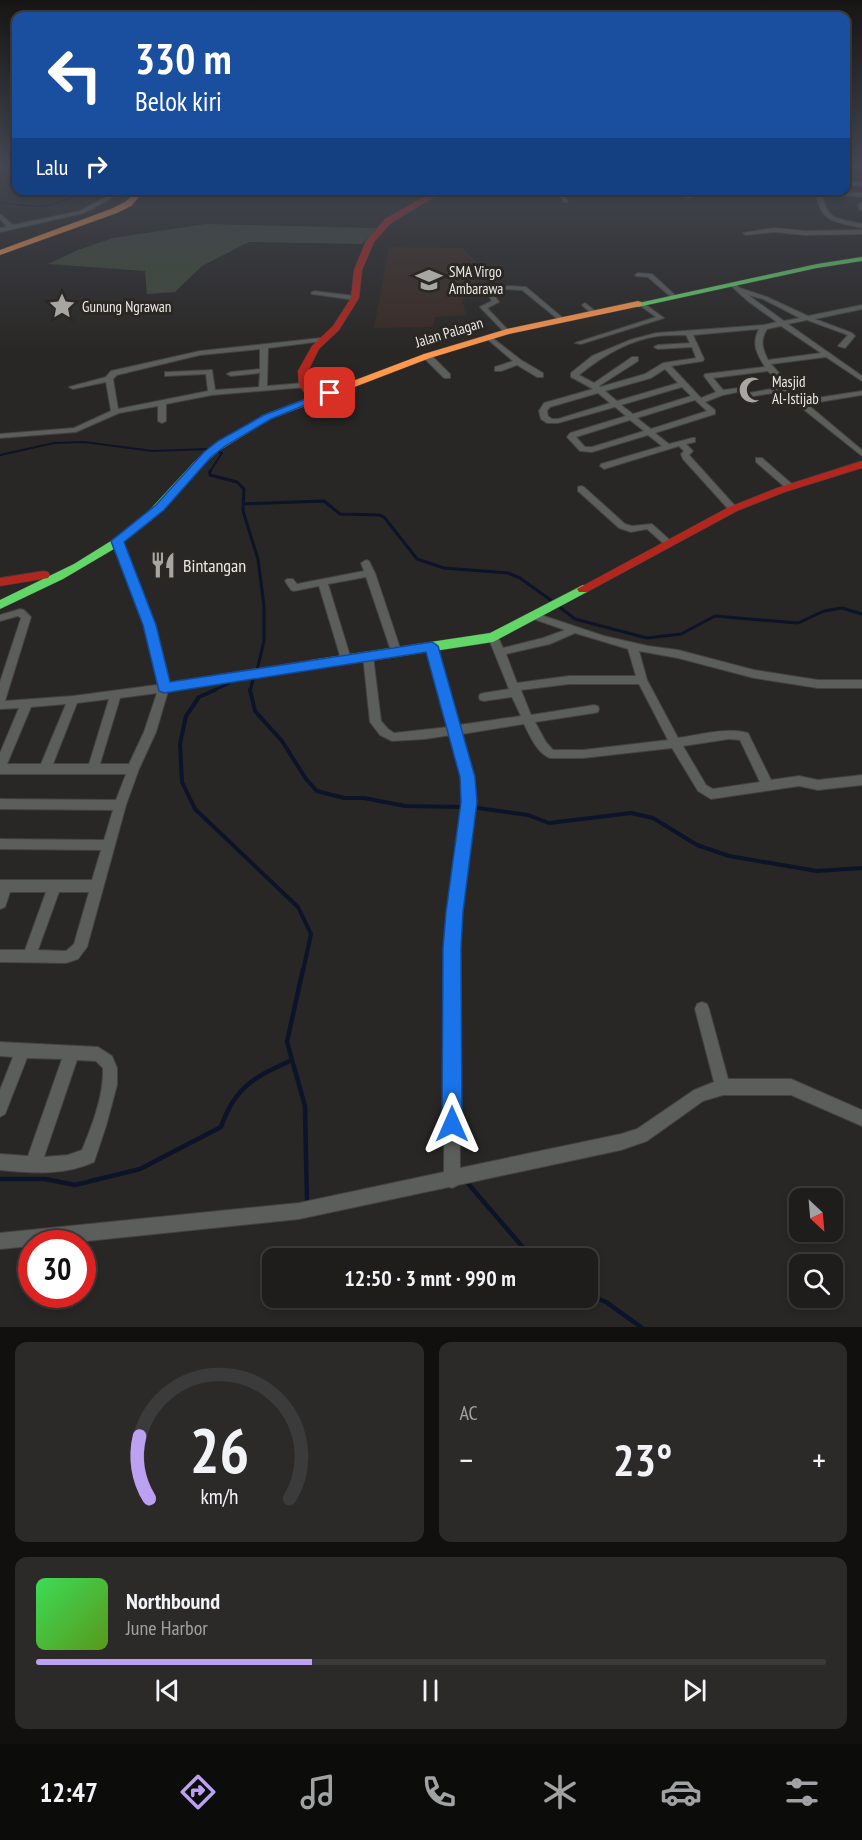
<!DOCTYPE html>
<html lang="id">
<head>
<meta charset="utf-8">
<style>
  body { margin:0; font-family:"PT Sans Narrow",sans-serif; background:#2c2a29; color:#f1f3f6; height:100vh; display:flex; flex-direction:column; font-size:22px; white-space:nowrap }
  * { box-sizing:border-box; margin:0 }
  p { font-size:20px; color:#a1a2a3 }
  .icon { flex:none; width:33px; height:33px; fill:none; stroke:currentColor; stroke-width:2; stroke-linecap:round; stroke-linejoin:round }
  .map { position:relative; height:1327px; overflow:hidden }
  .sheet { display:flex; flex-direction:column; gap:15px; padding:15px; background:#11100f; flex:1 }
  .sheet>* { flex:none }
  .guide { position:absolute; left:12px; top:12px; width:838px; height:183px; border-radius:12px; box-shadow:0 3px 9px #0003,0 0 0 2px #3c3b3b; background:#1a4fa0; color:#fff; overflow:hidden }
  .needle { width:39px; rotate:154deg }
  .buttons { position:absolute; left:789px; top:1188px; display:grid; gap:12px }
  .buttons a { display:grid; place-items:center; width:54px; height:54px; border-radius:12px; background:#1f1d1c; box-shadow:0 3px 9px #0003,0 0 0 2px #3c3b3b; font-size:30px }
  .speed { position:absolute; left:18px; top:1230px; display:flex; gap:12px; font-size:30px; font-weight:700; text-align:center }
  .speed>* { display:grid; place-content:center; width:78px; height:78px; border-radius:50%; background:#1f1d1c; box-shadow:0 3px 9px #0003,0 0 0 2px #3c3b3b; line-height:1 }
  .speed .limit { border:9px solid #d22; background:#fff; color:#111 }
  .pin { position:absolute; display:grid; place-items:center; width:51px; height:51px; color:#fff; margin:-26px; border-radius:12px; box-shadow:0 3px 9px #0006 }
  .me { position:absolute; width:66px; margin:-33px; rotate:0deg; stroke-linejoin:round; filter:drop-shadow(0 0 4px #0008) }
  .turn { display:flex; align-items:center; gap:21px; height:126px; padding:0 24px; font-size:27px }
  .turn .icon { width:78px; height:78px; stroke-width:2.5 }
  .turn b { display:block; font-size:42px; line-height:51px }
  .then { display:flex; align-items:center; height:57px; padding:0 24px; background:#0003; gap:12px; font-size:22px }
  .big { font-size:45px; font-weight:600; line-height:1.1 }
  .sheet .widget { flex:1; display:flex; flex-direction:column; justify-content:center; gap:9px; min-width:0; padding:0 21px; border-radius:12px; background:#2c2a29 }
  .sheet .dial { align-items:center; gap:0 }
  .dial svg { height:156px; overflow:visible; fill:none; stroke:#3c3b3b; stroke-width:7; stroke-linecap:round; text-anchor:middle }
  .dial text { fill:#f1f3f6; stroke:none }
  .song { display:flex; align-items:center; gap:18px }
  .cover { width:72px; height:72px; border-radius:9px; background:linear-gradient(135deg,hsl(130 70% 55%),hsl(90 70% 35%)) }
  .played { height:6px; border-radius:3px; background:linear-gradient(90deg,#bca0f2 35%,#3c3b3b 35%) }
  .keys { display:flex; justify-content:space-around; direction:ltr }
  .heat { display:flex; justify-content:space-between; align-items:center; font-size:33px; direction:ltr }
  .sheet .tiles { flex:1; display:grid; gap:15px; grid-template-columns:1fr 1fr }
  .widget:last-child { grid-column:span 2 }
  .trip { position:absolute; left:262px; top:1248px; width:336px; height:60px; border-radius:12px; background:#1f1d1c; box-shadow:0 3px 9px #0003,0 0 0 2px #3c3b3b; font-weight:600; line-height:60px; text-align:center }
  .tabs { display:flex; height:96px; justify-content:space-around; align-items:center; background:#0c0c0b; color:#a1a2a3 }
  .tabs .icon { width:42px; height:42px }
  .tabs .on { color:#bca0f2 }
  .tabs b { font-size:27px; color:#f1f3f6 }
  .map>svg:first-child { display:block }
  .education { fill:#3a2a23 }
  .green { fill:#3f4939 }
  .lines { fill:none; stroke-linecap:round; stroke-linejoin:round }
  .stream-far4 { stroke:#0b1428; stroke-width:1.5 }
  .stream-far3 { stroke:#0b1428; stroke-width:2 }
  .stream-far2 { stroke:#0b1428; stroke-width:3 }
  .stream-far1 { stroke:#0b1428; stroke-width:4 }
  .stream { stroke:#0b1428; stroke-width:4.5 }
  .street-casing { stroke:#434241; stroke-width:2 }
  .fast-casing { stroke:#434241; stroke-width:1 }
  .slow-casing { stroke:#434241; stroke-width:1 }
  .jam-casing { stroke:#434241; stroke-width:1 }
  .street { fill:#5b5e5b; fill-rule:evenodd }
  .fast { fill:#63d668; fill-rule:evenodd }
  .slow { fill:#ff974d; fill-rule:evenodd }
  .jam { fill:#b3261e; fill-rule:evenodd }
  .route { fill:#1a73e8; stroke:#114b97; stroke-width:1.5 }
  .labels { text-anchor:middle; dominant-baseline:central; stroke-width:6; stroke-linejoin:round; paint-order:stroke }
  .far-poi-label { font-size:15px; fill:#ebeae6; stroke:#2b2823; text-anchor:start }
  .far-street-label { font-size:15px; fill:#ebeae6; stroke:#2b2823 }
  .poi-label { font-size:18px; fill:#ebeae6; stroke:#2b2823; text-anchor:start }
</style>
</head>
<body>
<div class="map">
<svg width="862" height="1327" viewBox="0 0 862 1327">
  <rect width="100%" height="100%" fill="#292725"/>
  <path class="education" d="M389 247 463 248 479 265 472 295 462 300 466 315 435 317 433 327 374 328Z"/>
  <path class="green" d="M205 224 377 228 362 244 249 242 202 266 175 292 147 294 145 271 48 264 78 250 113 238Z"/>
  <g class="lines">
    <path class="stream-far4" d="M0 203C32 206 48 212 76 194V190"/>
    <path class="stream-far3" d="M0 455 54 443 84 442 153 451 208 449
      M209 473 222 453 218 452"/>
    <path class="stream-far2" d="M210 471V475L237 482 244 489 243 511 258 559 264 606V641L257 670
      M243 504 324 501 340 514 379 515 384 517 417 559 444 568 508 573 520 578 552 601
      M557 605 575 619 647 638 681 634 715 616 798 623 824 611 842 608 862 614
      M212 691 228 684
      M250 691 254 676"/>
    <path class="stream-far1" d="M215 690 199 697 186 716 180 744 182 782 195 809 298 907 311 934 303 971
      M250 690 255 711 282 741 306 779 317 791 344 798H364L405 806 464 807
      M471 807 528 815 549 823 631 813 653 818 697 845 729 856 817 871 862 868"/>
    <path class="stream" d="M303 969 287 1042 305 1106 307 1203
      M0 1179H45L75 1185 140 1169 221 1127C235 1086 255 1077 292 1060
      M465 1180 532 1258
      M588 1295 606 1302 641 1327"/>
    <g class="street-casing">
      <path id="street" d="M846 181 862 182V186L846 185Z
        M119 190H126L84 213 0 232V228L7 227 0 219V214L13 225 80 211Z
        M557 190H562L568 202H564Z
        M711 190H726L688 198 685 196Z
        M727 190 841 192 840 190H845L847 192 862 193V197L822 194C828 222 838 218 862 224V228C836 221 822 225 816 194Z
        M862 202V211L859 209V204Z
        M774 228 806 231 862 230V234L806 235 774 232 746 235 743 233Z
        M638 273 652 274 676 296 671 297 648 277 636 276 635 275Z
        M730 283H734L740 288 767 297 808 316 862 305V309L815 319 852 333 855 336 845 348 838 346 848 335 807 320 788 324 862 376V381L826 357 771 364 803 400 862 391V395L807 404 862 450V456L798 405 786 391 748 397 738 392 723 395 705 402 715 410V414L655 433 669 444 692 438H695V442L686 444 693 451 689 455 690 456 736 507V511H730L683 459 681 454 684 451 679 446 604 469 600 466 601 464 662 446 648 435 592 452 580 451 567 437 570 433 626 416 615 407 558 423H547L541 419 539 411 544 403 593 389 571 377V373L592 356 630 340 656 333 764 325 777 322 749 302 730 285ZM748 295 763 299 800 318 784 321ZM781 326 821 353 768 360C762 348 760 340 767 329ZM759 329C751 344 757 354 765 367L705 374 704 376 716 392 701 398 671 366 703 361 704 359 693 335ZM686 335 690 343 658 345 654 347 658 349 692 347 696 358 663 363 645 374 600 387 599 386 638 361V357H632L594 383 579 375C601 357 629 340 658 336 667 335 677 335 686 335ZM665 369 678 383 617 401 605 391 651 378ZM768 371 782 387 749 393 739 388 723 390 713 378ZM682 387 691 396 633 414 621 405ZM598 393 610 403 558 419H552L548 416 547 411 550 407ZM695 400 707 411 651 429 637 418ZM630 420 644 431 592 447H585L576 437Z
        M508 286 526 287 564 319 559 320 522 290 506 289V287Z
        M314 291 355 296 358 298 355 300 312 294 311 293Z
        M488 292H492L499 302 487 308 509 331V333H505L480 307 492 301 487 293Z
        M638 302H642L664 318 581 344 575 343 656 317 638 304Z
        M585 303 595 311V313H591L583 306 582 305Z
        M486 336H490L521 360 543 373V377H537L517 365 501 371H495V367L513 361 486 338Z
        M321 338 323 339V341L268 348 267 386 304 383H307V387L212 395 166 404V421L162 423 158 421V406L119 413 76 432 0 438V434L74 428 111 411 106 382 73 389 69 387 106 377 111 371 200 351ZM260 349V369L231 372 227 374 231 376 260 373 259 387 215 390 212 370 168 372H165V376L206 374 208 391 118 409 113 379 117 375 200 355Z
        M424 354H430L450 374V378H444L424 358Z
        M756 458H762L793 485V489H787L756 462Z
        M581 486 584 487 625 524 632 526 652 524 673 543 671 545H665L647 529 631 532 619 528 578 491V487Z
        M366 560 369 561 375 573 401 651 396 655 391 651 366 577 328 584 351 659 346 663 341 659 319 586 294 591 291 590 285 581 287 579H293L297 584 364 571 361 563Z
        M20 609 24 610 31 617 5 701 73 696 164 684 169 688 156 732 139 769 126 805 87 947 78 959 66 963 0 962V950H25L46 892H10L5 907 0 909V880H92L101 850 0 849V839L104 840 113 810 0 809V799L116 800 126 774H0V753L19 708 0 709V682L21 618 18 616 0 621V615ZM157 693 144 732 129 764H100L120 698ZM109 699 89 764H53L77 703ZM66 704 41 764H7L31 707ZM59 892H89L74 944 66 951 38 950Z
        M535 613 604 636 648 646 678 650 754 670 818 680H862V688H818L754 678 678 658 639 651 647 680 678 738C700 735 726 727 748 733L771 780 799 776 818 780 862 775V785L818 790 799 786 711 799 698 791 672 748 583 758H550C537 753 530 736 524 724L462 734 474 777V812L461 911 459 948 460 1168 621 1134 637 1129 694 1090 714 1082 695 1009 697 1004 702 1002 707 1004 709 1009 728 1079H791L862 1110V1126L791 1095H723L703 1101 647 1141 621 1150 458 1185 452 1188 449 1187 299 1219 58 1244H32V1246L0 1249V1233L299 1203 444 1172 445 948 447 911 462 812V777L451 735 425 739 392 741 380 735 370 722 363 656 368 652 373 656 381 721 388 729 394 733 449 727 427 646 432 642 437 646 459 725 521 716 512 697 484 701 480 700 479 697 480 694 484 693 509 689 488 637 489 635H497L503 648 543 638 565 630 531 618 530 616 531 614ZM575 633 628 649 636 676H569L517 683 506 654 550 644ZM569 684H639L668 740 583 750H553L546 742 535 722 594 713 598 712 599 709 598 706 594 705 531 715 521 690ZM729 739 740 740 760 782 713 789 706 785 683 746Z
        M0 1042 98 1047 112 1056 117 1068V1085L106 1126 94 1162C63 1176 33 1173 0 1170V1154L28 1156 62 1059 27 1058 5 1114 0 1117V1090L13 1057 0 1056ZM77 1060 96 1061 103 1068C104 1095 92 1126 82 1150L68 1155 44 1157Z"/>
    </g>
    <g class="fast-casing">
      <path id="fast" d="M862 257V261L817 268 638 307 634 304 817 264Z
        M216 445 220 446V450L202 466 153 519 119 546 63 579 0 609V600L74 564 111 541 145 515 194 462Z
        M583 585 587 586 589 589 587 592 493 642 311 670 304 665 311 660 490 633Z"/>
    </g>
    <g class="slow-casing">
      <path id="slow" d="M138 190H145L131 206 117 213 0 255V250L111 209 125 202Z
        M638 301 641 302V306L509 334 430 358 271 419 220 450 216 451 211 448 263 415 424 354 507 329Z"/>
    </g>
    <g class="jam-casing">
      <path id="jam" d="M437 190H446L391 223 374 242 362 270 359 298 339 330 319 349 308 371 309 385 318 399 310 401 299 385 298 371 312 346 333 326 351 298 354 270 366 241 385 219Z
        M862 461V468L785 492 737 511 587 592H579L577 589 729 507 777 488Z
        M117 537 123 541 156 625 170 682 311 660 318 665 316 668 164 693 159 692 144 625 111 541Z
        M44 571 48 572 50 575 48 578 0 586V578Z"/>
    </g>
    <use href="#street" class="street"/>
    <use href="#fast" class="fast"/>
    <use href="#slow" class="slow"/>
    <use href="#jam" class="jam"/>
  </g>
  <linearGradient id="sky" x2="0" y2="1"><stop stop-color="#171514"/><stop offset="0.47" stop-color="#434751"/><stop offset="1" stop-color="#434751" stop-opacity="0"/></linearGradient>
  <rect width="862" height="353" fill="url(#sky)"/>
  <path class="route" d="M327 391 335 393 271 419 225 446 211 457 164 510 124 542 156 625 170 682 432 642 438 646 475 777 477 802 463 912 461 948 462 1124 459 1131 452 1134 445 1131 442 1124 443 948 446 912 461 802 460 777 426 652 164 693 159 691 143 625 111 541 156 505 204 452 218 441 264 415Z"/>
  <defs>
    <g id="school-bare" transform="scale(2.07)"><path d="M0-5L7-2L0 1L-7-2ZM-4 1L0 2.5L4 1V4Q0 6-4 4Z" fill="#a7a6a2" stroke="#2b2823" stroke-width="2.5" paint-order="stroke"/></g>
    <g id="sight-bare" transform="scale(2.07)"><path d="M0-6L1.8-2.2L6-1.7L2.9 1.2L3.7 5.4L0 3.3L-3.7 5.4L-2.9 1.2L-6-1.7L-1.8-2.2Z" fill="#a7a6a2" stroke="#2b2823" stroke-width="2.5" paint-order="stroke"/></g>
    <g id="mosque-bare" transform="scale(2.07)"><path d="M3.5-4.9A6 6 0 1 0 3.5 4.9A5 5 0 1 1 3.5-4.9Z" fill="#a7a6a2" stroke="#2b2823" stroke-width="2.5" paint-order="stroke"/></g>
    <g id="restaurant-bare" transform="scale(2.07)"><path d="M-5-6h1v4h1v-4h1v4h1v-4h1v5L-1.5 .5V6h-2V.5L-5-1ZM5-6V6H3V1.5H1.5Q1.5-4 5-6Z" fill="#a7a6a2" stroke="#2b2823" stroke-width="2.5" paint-order="stroke"/></g>
  </defs>
  <g fill-rule="evenodd">
    <use href="#school-bare" x="429" y="280"/>
    <use href="#sight-bare" x="62" y="306"/>
    <use href="#mosque-bare" x="752" y="390"/>
    <use href="#restaurant-bare" x="163" y="565"/>
  </g>
  <g class="labels">
    <g class="far-poi-label">
      <text x="449" y="271">SMA Virgo<tspan x="449" dy="17">Ambarawa</tspan></text>
      <text x="82" y="306">Gunung Ngrawan</text>
      <text x="772" y="381">Masjid<tspan x="772" dy="17">Al-Istijab</tspan></text>
    </g>
    <g class="far-street-label">
      <text transform="translate(449 332) rotate(-17)">Jalan Palagan</text>
    </g>
    <g class="poi-label">
      <text x="183" y="565">Bintangan</text>
    </g>
  </g>
</svg>
<div class="buttons">
<a><svg class="needle" viewBox="-14 -14 28 28"><path d="M0-13l5 13h-10z" fill="#e53935"/><path d="M0 13l5-13h-10z" fill="#a1a2a3"/></svg></a>
<a><svg class="icon" aria-label="search" viewBox="0 0 24 24"><circle cx="10" cy="10" r="6"/><path d="M15 15l6 6"/></svg></a>
</div>
<div class="speed"><div class="limit">30</div></div>
<div class="pin" style="left:330px;top:393px;background:#d93025"><svg class="icon" aria-label="arrive" viewBox="0 0 24 24"><path d="M6 21V4h12l-3 4 3 4H6"/></svg></div>
<svg class="me" style="left:452px;top:1124px" viewBox="-20 -20 40 40"><path d="M0-17L14 15 0 8-14 15z" fill="#1a73e8" stroke="#fff" stroke-width="4"/></svg>
<div class="trip">12:50 · 3 mnt · 990 m</div>
<div class="guide">
<div class="turn"><svg class="icon" aria-label="left" viewBox="0 0 24 24"><path d="M17 20v-9H6M10 6l-5 5 5 5"/></svg><div><b>330 m</b>Belok kiri</div></div>
<div class="then">Lalu<svg class="icon" aria-label="right" viewBox="0 0 24 24"><path d="M7 20v-9h11M14 6l5 5-5 5"/></svg></div>
</div>
</div>
<section class="sheet">
<div class="tiles">
<div class="widget dial"><svg viewBox="0 0 100 80">
<path d="M14 69A42 42 0 1 1 86 69"/>
<path d="M14 69A42 42 0 0 1 9 37" stroke="#bca0f2"/>
<text x="50" y="56" font-size="32" font-weight="700">26</text>
<text x="50" y="72" font-size="11">km/h</text>
</svg></div>
<div class="widget"><p>AC</p>
<div class="heat"><a>−</a><b class="big">23°</b><a>+</a></div>
</div>
<div class="widget">
<div class="song"><i class="cover"></i><div><b>Northbound</b><p>June Harbor</p></div></div>
<div class="played"></div>
<div class="keys"><svg class="icon" aria-label="previous" viewBox="0 0 24 24"><path d="M18 5L8 12l10 7zM5 5v14"/></svg><svg class="icon" aria-label="pause" viewBox="0 0 24 24"><path d="M8 5v14M16 5v14"/></svg><svg class="icon" aria-label="next" viewBox="0 0 24 24"><path d="M6 5l10 7-10 7zM19 5v14"/></svg></div>
</div>
</div>
</section>
<nav class="tabs">
<b>12:47</b>
<svg class="icon on" aria-label="directions" viewBox="0 0 24 24"><path d="M12 3l9 9-9 9-9-9zM9 14v-3h6M13 9l2 2-2 2"/></svg>
<svg class="icon" aria-label="music" viewBox="0 0 24 24"><path d="M9 18V5l10-2v13"/><circle cx="6" cy="18" r="3"/><circle cx="16" cy="16" r="3"/></svg>
<svg class="icon" aria-label="phone" viewBox="0 0 24 24"><path d="M5 4h4l2 5-3 2q2 4 5 5l2-3 5 2v4C11 20 4 13 5 4z"/></svg>
<svg class="icon" aria-label="climate" viewBox="0 0 24 24"><path d="M12 3v18M4 7l16 10M4 17L20 7"/></svg>
<svg class="icon" aria-label="car" viewBox="0 0 24 24"><path d="M5 17H2v-5l4-1 3-4h7l3 4 3 1v5h-3M9 17h6M6 11h13"/><circle cx="7" cy="17" r="2"/><circle cx="17" cy="17" r="2"/></svg>
<svg class="icon" aria-label="filters" viewBox="0 0 24 24"><path d="M4 7h16M4 17h16"/><circle cx="9" cy="7" r="2"/><circle cx="15" cy="17" r="2"/></svg>
</nav>
</body>
</html>
